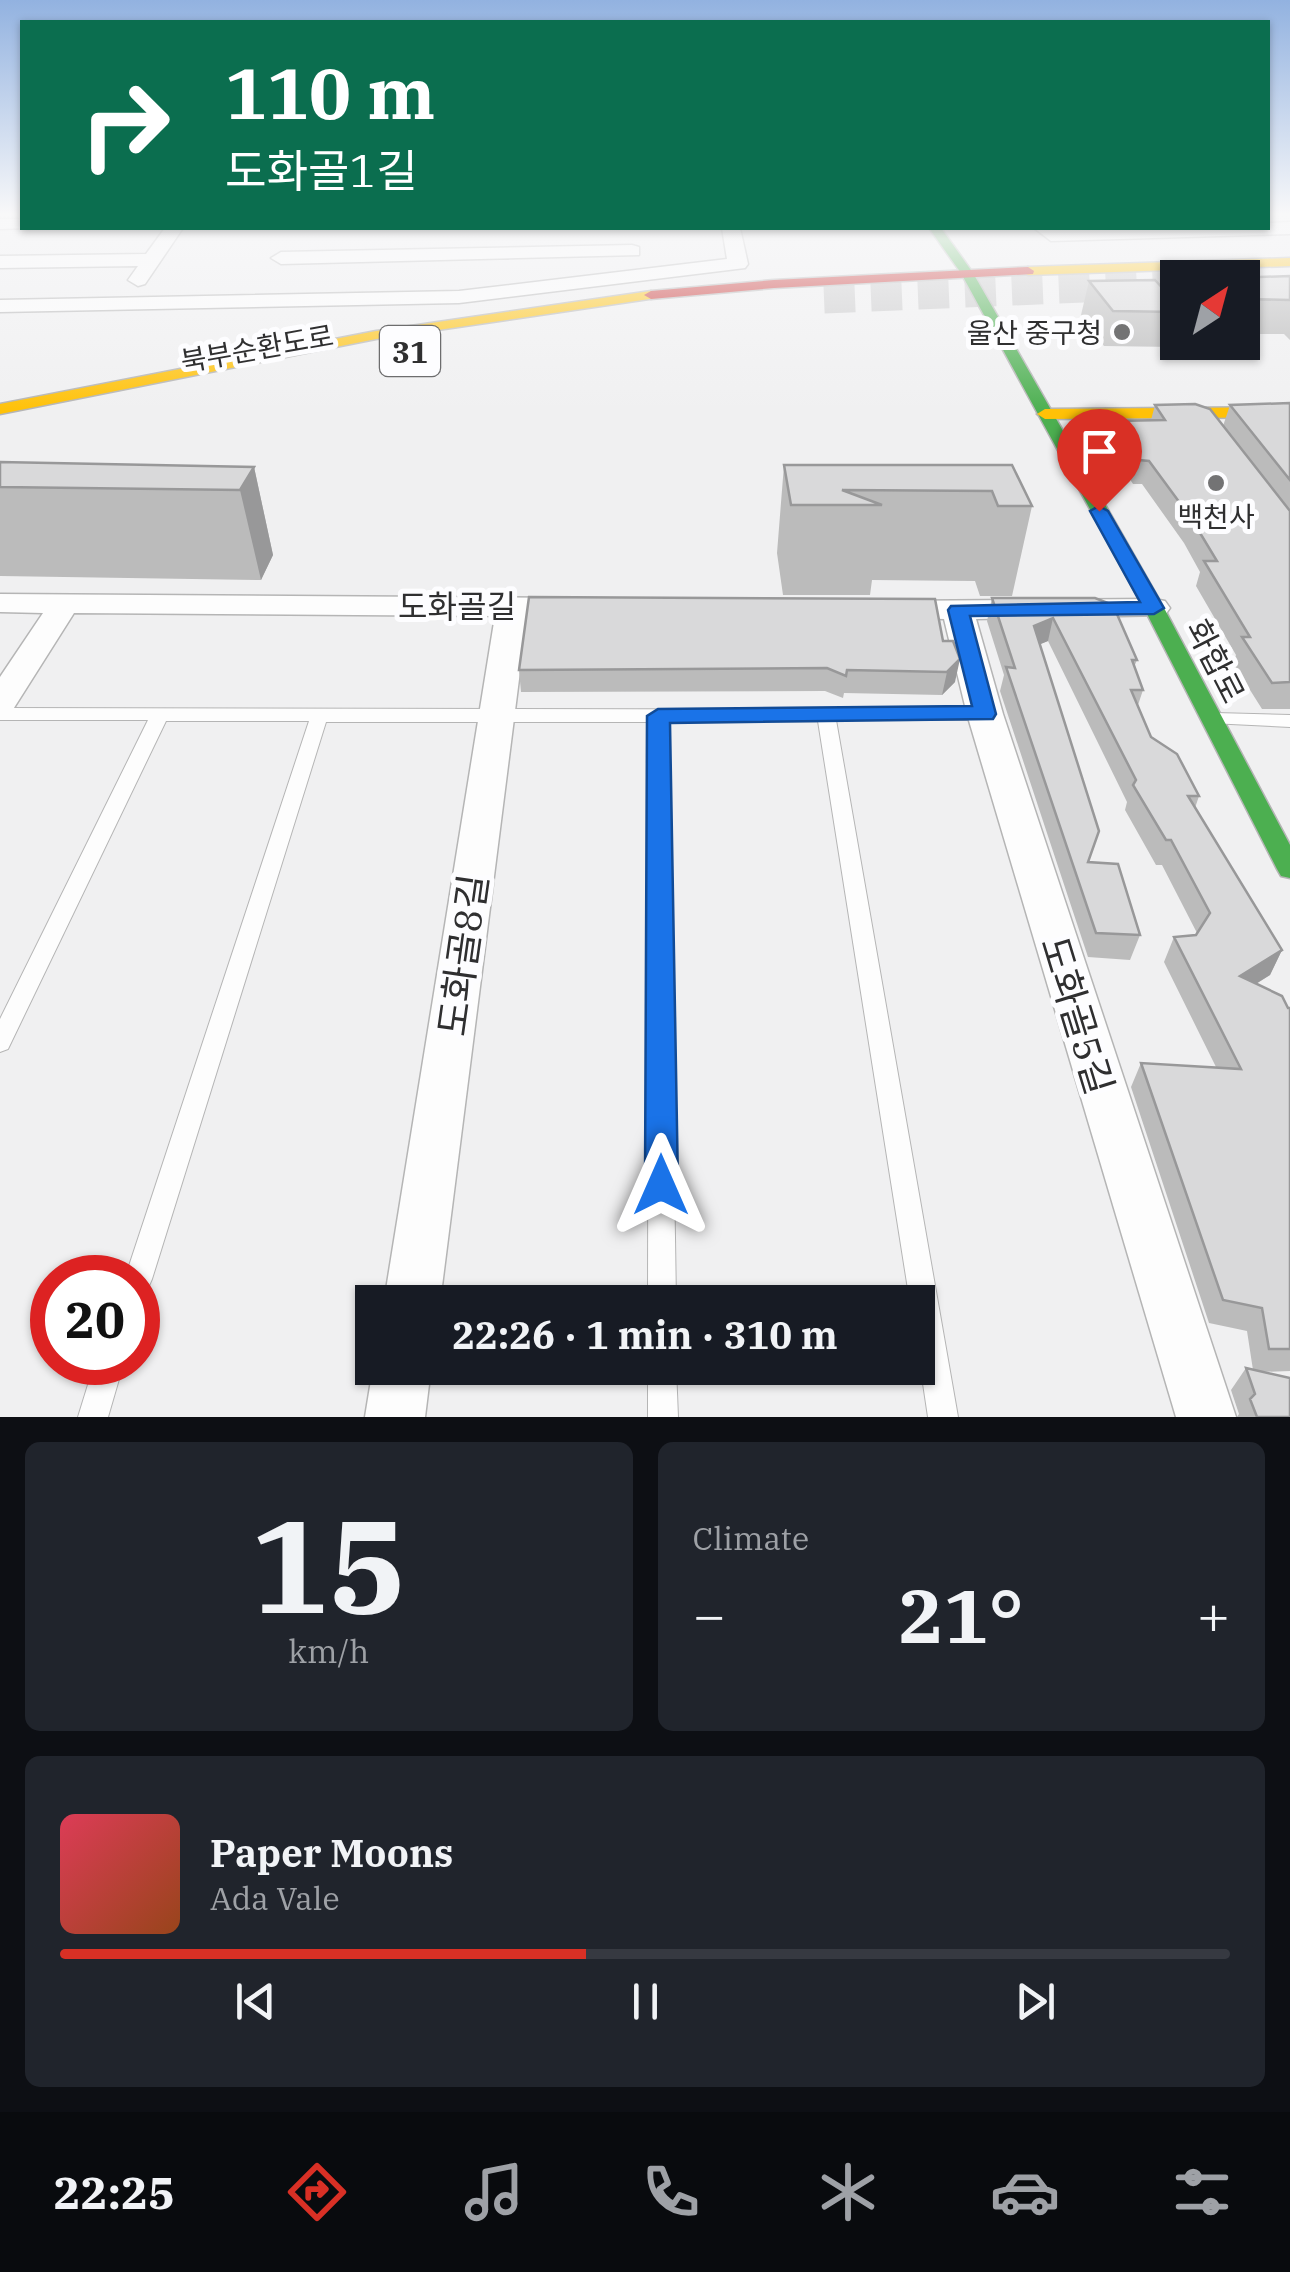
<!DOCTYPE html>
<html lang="en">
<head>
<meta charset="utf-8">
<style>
  body { margin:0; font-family:"IBM Plex Serif","Noto Sans KR",serif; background:#20242c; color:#f1f3f6; height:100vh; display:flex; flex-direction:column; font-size:38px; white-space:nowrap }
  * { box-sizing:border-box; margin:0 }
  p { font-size:32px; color:#9ea1a6 }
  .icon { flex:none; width:55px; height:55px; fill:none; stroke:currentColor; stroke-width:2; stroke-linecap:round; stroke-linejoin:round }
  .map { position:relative; height:1417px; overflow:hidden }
  .details { display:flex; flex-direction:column; gap:25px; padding:25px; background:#0d0f14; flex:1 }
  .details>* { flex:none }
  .hud { position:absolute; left:20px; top:20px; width:1250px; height:210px; border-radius:0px; box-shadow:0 2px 8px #0004; background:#0b6e4f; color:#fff; overflow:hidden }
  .needle { width:65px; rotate:36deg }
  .controls { position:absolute; left:1160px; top:260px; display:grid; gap:20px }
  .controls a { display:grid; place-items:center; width:100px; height:100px; border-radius:0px; background:#171b24; box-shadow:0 2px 8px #0004; font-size:50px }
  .speed { position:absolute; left:30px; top:1255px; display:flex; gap:20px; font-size:50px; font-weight:700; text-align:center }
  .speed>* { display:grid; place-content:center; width:130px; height:130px; border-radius:50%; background:#171b24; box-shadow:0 2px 8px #0004; line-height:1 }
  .speed .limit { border:15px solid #d22; background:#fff; color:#111 }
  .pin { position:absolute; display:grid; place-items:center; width:85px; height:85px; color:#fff; margin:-102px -42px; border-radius:50% 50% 50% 0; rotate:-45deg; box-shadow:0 0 10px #0007 }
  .pin .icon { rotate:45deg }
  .me { position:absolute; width:110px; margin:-55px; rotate:0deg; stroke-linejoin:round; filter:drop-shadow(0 0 8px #0008) }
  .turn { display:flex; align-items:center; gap:35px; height:210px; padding:0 40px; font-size:45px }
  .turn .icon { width:130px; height:130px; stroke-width:2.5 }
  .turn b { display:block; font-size:70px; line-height:85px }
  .big { font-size:75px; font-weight:800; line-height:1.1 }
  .details .tile { flex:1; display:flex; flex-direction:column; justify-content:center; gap:15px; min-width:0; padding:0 35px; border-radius:15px; background:#20242c }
  .details .dial { align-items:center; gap:0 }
  .dial b { font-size:130px; line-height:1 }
  .song { display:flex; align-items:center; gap:30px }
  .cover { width:120px; height:120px; border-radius:15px; background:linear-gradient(135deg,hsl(350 70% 55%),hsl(20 70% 35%)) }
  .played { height:10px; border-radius:5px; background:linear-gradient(90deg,#d93025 45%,#363941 45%) }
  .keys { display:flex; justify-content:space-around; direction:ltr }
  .heat { display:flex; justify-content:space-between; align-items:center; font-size:55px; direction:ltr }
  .details .tiles { flex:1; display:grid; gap:25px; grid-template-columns:1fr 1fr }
  .tile:last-child { grid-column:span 2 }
  .trip { position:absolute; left:355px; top:1285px; width:580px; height:100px; border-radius:0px; background:#171b24; box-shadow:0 2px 8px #0004; font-weight:800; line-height:100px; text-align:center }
  .menu { display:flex; height:160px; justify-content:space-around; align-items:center; background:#090b0e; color:#9ea1a6 }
  .menu .icon { width:70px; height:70px }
  .menu .current { color:#d93025 }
  .menu b { font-size:45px; color:#f1f3f6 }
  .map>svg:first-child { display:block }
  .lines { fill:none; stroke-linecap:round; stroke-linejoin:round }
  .primary-tunnel { stroke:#c9c9ca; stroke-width:31; stroke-dasharray:31 16; stroke-linecap:butt }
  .lane-casing { stroke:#b5b5b5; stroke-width:2 }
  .street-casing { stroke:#b5b5b5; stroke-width:3 }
  .fast-casing { stroke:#b5b5b5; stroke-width:3 }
  .slow-casing { stroke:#b5b5b5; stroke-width:3 }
  .jam-casing { stroke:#b5b5b5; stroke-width:3 }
  .lane { fill:#fdfdfd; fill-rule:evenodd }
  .street { fill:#fdfdfd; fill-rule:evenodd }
  .fast { fill:#4caf50; fill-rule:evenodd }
  .slow { fill:#ffc107; fill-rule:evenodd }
  .jam { fill:#c62828; fill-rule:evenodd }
  .wall { fill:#bbb }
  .shaded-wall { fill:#989899 }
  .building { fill:#d9d9da; stroke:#989899; stroke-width:2.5 }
  .route { fill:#1a73e8; stroke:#114b97; stroke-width:2.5 }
  .poi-dot { fill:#737374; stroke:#fdfdff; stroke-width:4 }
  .labels { text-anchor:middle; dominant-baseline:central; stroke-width:10; stroke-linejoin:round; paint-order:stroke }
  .far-poi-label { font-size:28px; fill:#2f2f30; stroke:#fdfdff; text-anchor:end }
  .far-street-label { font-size:28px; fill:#2f2f30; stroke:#fdfdff }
  .shield { fill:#fdfdff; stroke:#6d6d6e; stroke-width:2.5 }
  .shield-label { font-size:30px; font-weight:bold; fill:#2f2f30 }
  .street-label { font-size:32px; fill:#2f2f30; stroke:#fdfdff }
  .near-street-label { font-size:38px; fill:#2f2f30; stroke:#fdfdff }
</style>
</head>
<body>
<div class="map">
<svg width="1290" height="1417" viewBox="0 0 1290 1417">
  <rect width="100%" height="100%" fill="#f0f0f1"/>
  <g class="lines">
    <path class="primary-tunnel" d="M824 298 1178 283"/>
    <g class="lane-casing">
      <path id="lane" d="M0 708 991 710 994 714 985 720H836L958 1417H928L918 1350V1302H910L818 721 667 722 676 1302H648L649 722H326L152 1279 148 1288 138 1292V1278H125L309 721H166L8 1049 0 1052V1019L148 720H0Z
        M1216 713 1290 715V727L1210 723 1207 719 1210 715Z
        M95 1362H124L108 1417H78Z
        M648 1368H676L678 1417H648Z"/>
    </g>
    <g class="street-casing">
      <path id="street" d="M0 219H22V228H29L0 229Z
        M1290 222V234L1051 241 1034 228H1268V223Z
        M165 228H183L145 284 138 286 128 280 138 266 0 268V256L146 254Z
        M722 228H740L748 264 745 268 459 303 0 312V300L459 291 727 259Z
        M632 245 639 247V255L281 264 271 258 281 252Z
        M0 594 573 598 584 600 589 607 584 614 527 616 440 1302H384L495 616 74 613 12 711 0 714V677L43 613 0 612Z
        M1154 599 1165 601 1170 608 1165 615 976 619 1003 714 1236 1417H1176L967 714 944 619 879 617 874 610 879 603 890 601Z
        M373 1368H431L425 1417H365Z"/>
    </g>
    <g class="fast-casing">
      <path id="fast" d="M929 228H941L973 273 1164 608 1290 845V878L1281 876 1277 869 1144 608 961 273Z"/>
    </g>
    <g class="slow-casing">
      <path id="slow" d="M1290 258V266L1028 275 1022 271 1028 267Z
        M651 291 658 295 656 298 376 339 0 414V404L376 331Z
        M1290 407V417L1045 419 1037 414 1045 409Z"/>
    </g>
    <g class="jam-casing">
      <path id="jam" d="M1028 267 1034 271 1033 274 774 288 651 299 644 295 651 291 774 280Z"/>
    </g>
    <use href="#lane" class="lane"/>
    <use href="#street" class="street"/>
    <use href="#fast" class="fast"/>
    <use href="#slow" class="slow"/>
    <use href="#jam" class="jam"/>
  </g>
  <path class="wall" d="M1290 276V340L1284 334H1242V278Z
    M1089 281 1178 305V335L1174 347 1104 346 1081 315Z
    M1290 403V709H1262L1233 663 1236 655 1196 586 1200 572 1184 543 1142 484H1133L1107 444 1113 421 1151 420 1155 405 1223 426 1230 405Z
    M0 462 254 467 273 555 261 580 0 576Z
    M784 465H1012L1032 506 1012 596H980L975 581 872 580 870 595H783L777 553Z
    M992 598H1095L1137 660 1134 667 1143 690 1138 705 1151 737 1199 796 1195 808 1282 950 1270 975 1256 984 1290 1008V1371L1260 1372 1290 1417H1237L1239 1414 1231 1390 1246 1368 1253 1370 1247 1331 1209 1323 1131 1087 1141 1063 1216 1067 1164 962 1174 937 1196 935 1197 933 1162 865H1156L1125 810 1127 802 1048 641 1040 644 1089 862 1140 935 1130 960 1088 957 1000 691 1004 675 987 621Z
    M943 641 955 682 942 695 844 693 843 698 825 691 521 692 519 670Z"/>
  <path class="shaded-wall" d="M254 467 273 555 261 580 240 490Z
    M1053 618 1048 641 1029 649 1034 626Z
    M960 659 955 682 942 695 947 672Z
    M1282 950 1270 975 1228 1001 1240 976Z"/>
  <path class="building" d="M1290 276V300L1242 299V278H1232Z
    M1155 280 1178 305V312L1113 311 1089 281Z
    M1290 403V480L1230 405Z
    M1195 404 1210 409 1290 511V682L1272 683 1242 637H1250L1204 561H1217L1191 518 1149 461 1139 460 1113 421 1165 420 1155 405Z
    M0 462 254 467 240 490 0 487Z
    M784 465H1012L1032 506H998L992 491 842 490 882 505H791Z
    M529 597 935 599 943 641H953L960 659 947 672 847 670 846 676 827 668 519 670Z
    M992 598H1095L1113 605 1137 660H1132L1143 690H1131L1151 737 1177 754 1199 796H1188L1282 950 1240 976 1282 996 1288 1008H1290V1349H1269L1262 1308 1223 1300 1141 1063 1241 1069 1174 937 1196 935 1210 913 1171 840H1166L1133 785 1136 780 1053 618 1034 626 1099 831 1088 862 1118 864 1140 935 1096 933 1006 667 1015 668Z
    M1246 1368 1290 1378V1417H1257L1250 1399 1255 1394Z"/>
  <linearGradient id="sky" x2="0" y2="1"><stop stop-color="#92b2e0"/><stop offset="0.52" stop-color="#f8f8f9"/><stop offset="1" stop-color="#f8f8f9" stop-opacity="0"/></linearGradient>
  <rect width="1290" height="412" fill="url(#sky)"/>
  <path class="route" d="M1099 506 1108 511 1164 608 1154 614 970 616 996 714 993 719 670 723 678 1185 673 1196 661 1201 649 1196 645 1185 647 716 658 709 972 706 948 610 951 606 1140 602 1090 511Z"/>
  <g class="poi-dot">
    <circle cx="1122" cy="332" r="10"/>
    <circle cx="1216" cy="483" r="10"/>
  </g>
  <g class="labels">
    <g class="far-poi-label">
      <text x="1102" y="332">울산 중구청</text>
      <text x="1216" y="516" text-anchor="middle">백천사</text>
    </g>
    <g class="far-street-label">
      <text transform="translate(257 348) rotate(-10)">북부순환도로</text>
    </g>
    <rect class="shield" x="380" y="326" width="60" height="50" rx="8"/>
    <g class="shield-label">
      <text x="410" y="351">31</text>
    </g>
    <g class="street-label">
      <text x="457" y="606">도화골길</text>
      <text transform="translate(1216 661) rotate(63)">화합로</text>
    </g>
    <g class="near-street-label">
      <text transform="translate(462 955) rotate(-82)">도화골8길</text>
      <text transform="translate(1078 1015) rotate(73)">도화골5길</text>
    </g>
  </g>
</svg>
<div class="controls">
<a><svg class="needle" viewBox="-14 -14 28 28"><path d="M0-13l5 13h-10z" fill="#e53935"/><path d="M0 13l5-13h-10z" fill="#9ea1a6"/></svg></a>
</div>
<div class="speed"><div class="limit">20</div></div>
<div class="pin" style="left:1099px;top:511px;background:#d93025"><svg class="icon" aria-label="arrive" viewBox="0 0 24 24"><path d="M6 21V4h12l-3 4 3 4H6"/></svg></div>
<svg class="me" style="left:661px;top:1185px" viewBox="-20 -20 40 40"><path d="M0-17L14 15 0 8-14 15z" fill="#1a73e8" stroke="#fff" stroke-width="4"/></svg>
<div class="trip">22:26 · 1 min · 310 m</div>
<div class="hud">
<div class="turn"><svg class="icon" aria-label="right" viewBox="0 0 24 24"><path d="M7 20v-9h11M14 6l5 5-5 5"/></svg><div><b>110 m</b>도화골1길</div></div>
</div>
</div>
<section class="details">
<div class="tiles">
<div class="tile dial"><b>15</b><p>km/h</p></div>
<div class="tile"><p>Climate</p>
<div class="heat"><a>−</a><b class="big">21°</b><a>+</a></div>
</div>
<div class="tile">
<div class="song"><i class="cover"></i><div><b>Paper Moons</b><p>Ada Vale</p></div></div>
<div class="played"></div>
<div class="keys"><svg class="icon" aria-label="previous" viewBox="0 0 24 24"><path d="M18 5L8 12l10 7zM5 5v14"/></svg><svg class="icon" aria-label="pause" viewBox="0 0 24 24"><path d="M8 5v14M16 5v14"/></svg><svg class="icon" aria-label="next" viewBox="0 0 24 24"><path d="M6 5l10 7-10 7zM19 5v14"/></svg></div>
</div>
</div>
</section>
<nav class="menu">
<b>22:25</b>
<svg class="icon current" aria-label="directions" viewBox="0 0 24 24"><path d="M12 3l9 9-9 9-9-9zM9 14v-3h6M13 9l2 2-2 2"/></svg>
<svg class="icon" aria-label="music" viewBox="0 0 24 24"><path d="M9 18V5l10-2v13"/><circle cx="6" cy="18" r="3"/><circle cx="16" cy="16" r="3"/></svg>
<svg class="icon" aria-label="phone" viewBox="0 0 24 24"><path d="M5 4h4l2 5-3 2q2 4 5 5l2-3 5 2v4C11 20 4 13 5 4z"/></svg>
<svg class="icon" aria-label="climate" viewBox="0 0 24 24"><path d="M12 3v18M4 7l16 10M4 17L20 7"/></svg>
<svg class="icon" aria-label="car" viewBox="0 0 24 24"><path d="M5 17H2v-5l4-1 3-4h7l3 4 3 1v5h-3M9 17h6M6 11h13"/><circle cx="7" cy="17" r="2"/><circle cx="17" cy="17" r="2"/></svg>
<svg class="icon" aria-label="filters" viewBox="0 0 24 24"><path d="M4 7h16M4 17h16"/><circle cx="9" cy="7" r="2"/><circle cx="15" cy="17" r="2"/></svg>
</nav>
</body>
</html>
